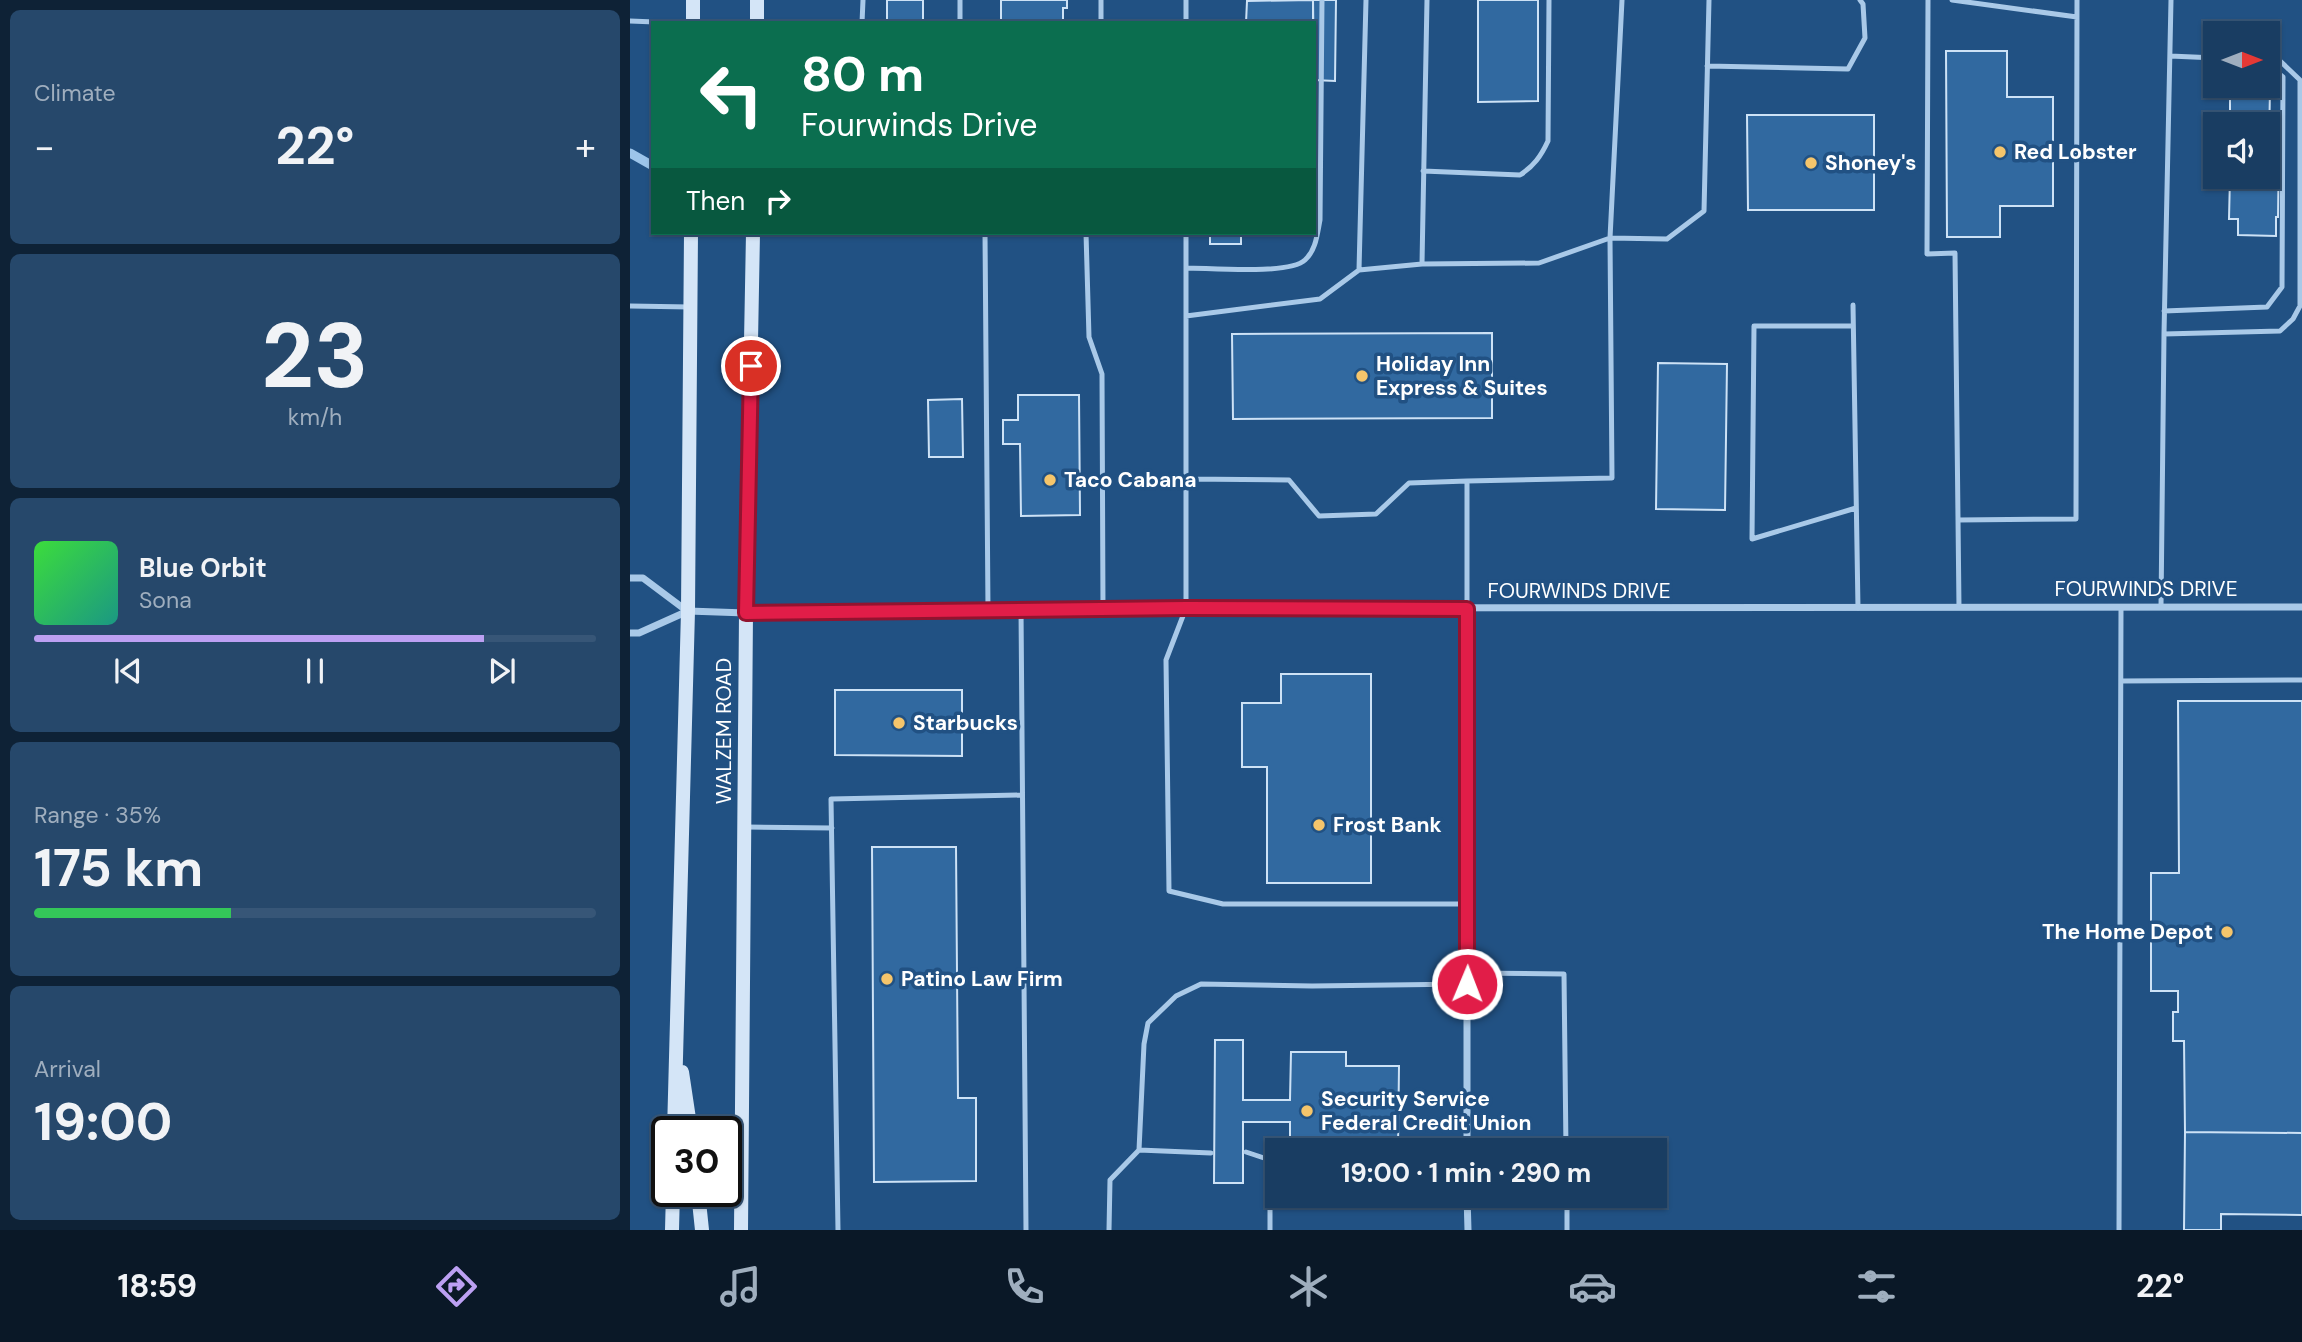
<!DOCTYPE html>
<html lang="en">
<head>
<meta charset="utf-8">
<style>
  body { margin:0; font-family:"DM Sans",sans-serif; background:#26486b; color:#f1f3f6; height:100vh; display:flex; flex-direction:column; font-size:26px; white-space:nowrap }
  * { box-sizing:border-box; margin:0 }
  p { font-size:23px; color:#9faebe }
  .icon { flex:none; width:38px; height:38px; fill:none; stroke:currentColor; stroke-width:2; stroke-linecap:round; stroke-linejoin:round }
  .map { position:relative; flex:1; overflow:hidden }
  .side { display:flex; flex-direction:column; gap:10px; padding:10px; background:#0e2236; width:630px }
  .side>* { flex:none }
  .banner { position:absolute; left:21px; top:21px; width:665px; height:214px; border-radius:0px; box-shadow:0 2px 5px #0004,0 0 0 2px #375677; background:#0b6e4f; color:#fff; overflow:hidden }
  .needle { width:46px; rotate:90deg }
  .controls { position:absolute; left:1573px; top:21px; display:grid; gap:14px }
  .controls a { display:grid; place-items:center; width:77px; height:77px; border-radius:0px; background:#193d62; box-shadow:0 2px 5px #0004,0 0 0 2px #375677; font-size:35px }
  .speed { position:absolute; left:21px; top:1116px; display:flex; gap:14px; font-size:35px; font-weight:700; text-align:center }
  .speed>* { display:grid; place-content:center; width:91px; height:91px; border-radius:50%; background:#193d62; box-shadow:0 2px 5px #0004,0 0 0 2px #375677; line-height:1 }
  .speed .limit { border:4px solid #111; border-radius:10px; background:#fff; color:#111 }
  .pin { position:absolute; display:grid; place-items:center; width:60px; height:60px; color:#fff; margin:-30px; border:4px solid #fff; border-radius:50%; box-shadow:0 2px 7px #0007 }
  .me { position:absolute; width:77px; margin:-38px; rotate:1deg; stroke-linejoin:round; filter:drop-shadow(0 0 5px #0008) }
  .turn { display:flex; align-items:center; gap:24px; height:147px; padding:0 35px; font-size:32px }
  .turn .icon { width:91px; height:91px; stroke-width:2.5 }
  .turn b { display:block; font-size:49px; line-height:60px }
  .then { display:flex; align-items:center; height:66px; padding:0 35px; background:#0003; gap:14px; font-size:26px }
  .big { font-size:52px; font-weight:700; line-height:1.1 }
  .side .tile { flex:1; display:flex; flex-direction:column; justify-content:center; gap:10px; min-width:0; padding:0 24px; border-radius:10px; background:#26486b }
  .side .dial { align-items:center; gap:0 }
  .dial b { font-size:91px; line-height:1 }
  .song { display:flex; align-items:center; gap:21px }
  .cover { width:84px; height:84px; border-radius:10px; background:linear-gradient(135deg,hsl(120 70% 55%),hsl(170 70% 35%)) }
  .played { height:7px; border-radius:4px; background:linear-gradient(90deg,#bca0f2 80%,#375677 80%) }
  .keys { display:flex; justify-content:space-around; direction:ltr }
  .heat { display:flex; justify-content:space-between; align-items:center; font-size:38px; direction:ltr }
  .charge { height:10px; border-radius:5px; background:linear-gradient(90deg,#34c759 35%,#375677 0) }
  .trip { position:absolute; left:635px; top:1138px; width:402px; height:70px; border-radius:0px; background:#193d62; box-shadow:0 2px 5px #0004,0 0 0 2px #375677; font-weight:700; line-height:70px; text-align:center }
  .tab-bar { display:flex; height:112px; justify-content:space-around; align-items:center; background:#0a1827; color:#9faebe }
  .tab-bar .icon { width:49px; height:49px }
  .tab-bar .active { color:#bca0f2 }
  .tab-bar b { font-size:32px; color:#f1f3f6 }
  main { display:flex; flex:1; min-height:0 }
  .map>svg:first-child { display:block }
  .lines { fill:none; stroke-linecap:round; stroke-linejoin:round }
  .stream { stroke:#9dc5ea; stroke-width:9 }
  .building { fill:#3169a0; stroke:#cde2f6; stroke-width:2 }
  .lane { stroke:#a9c9e8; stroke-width:5 }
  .street { stroke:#a9c9e8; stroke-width:7 }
  .secondary { stroke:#d4e5f7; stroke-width:14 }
  .route-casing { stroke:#92132f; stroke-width:18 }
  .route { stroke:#e11d48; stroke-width:12 }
  .poi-dot { fill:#f5c56b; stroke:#215183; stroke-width:2.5 }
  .labels { text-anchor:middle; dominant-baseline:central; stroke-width:7; stroke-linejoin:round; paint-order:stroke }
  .poi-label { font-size:21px; font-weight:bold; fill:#fff; stroke:#215183; text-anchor:start }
  .street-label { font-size:21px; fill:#fff; stroke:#215183 }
</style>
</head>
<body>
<main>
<section class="side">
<div class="tile"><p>Climate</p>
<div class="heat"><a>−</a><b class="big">22°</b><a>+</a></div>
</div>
<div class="tile dial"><b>23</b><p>km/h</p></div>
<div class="tile">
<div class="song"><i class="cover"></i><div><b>Blue Orbit</b><p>Sona</p></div></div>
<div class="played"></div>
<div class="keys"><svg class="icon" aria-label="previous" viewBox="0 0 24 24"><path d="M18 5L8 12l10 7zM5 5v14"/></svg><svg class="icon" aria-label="pause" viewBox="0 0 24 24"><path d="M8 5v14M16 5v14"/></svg><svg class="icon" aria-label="next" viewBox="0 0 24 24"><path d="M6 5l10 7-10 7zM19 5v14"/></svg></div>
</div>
<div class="tile"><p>Range · 35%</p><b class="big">175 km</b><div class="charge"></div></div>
<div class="tile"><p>Arrival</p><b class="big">19:00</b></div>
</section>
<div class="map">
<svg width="1672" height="1230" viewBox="0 0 1672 1230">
  <rect width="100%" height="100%" fill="#215183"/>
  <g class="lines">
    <path class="stream" d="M0 153 23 166"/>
  </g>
  <path class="building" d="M257 0H293V23H257Z
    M371 0H437V8H433V23H371Z
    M683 0V23H616L617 1Z
    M683 0H706L705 81 684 80Z
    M848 0H908V101L848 102Z
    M1316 51H1377V97H1423V206H1370V237H1317Z
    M1600 89H1640L1639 143H1649L1648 217H1646V236L1608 235V219H1599L1600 177H1638V124H1600Z
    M1117 115H1244V210H1118Z
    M580 233H611V244H580Z
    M862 333V418L603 419 602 334Z
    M1028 363 1097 364 1095 510 1026 509Z
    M388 395H449L450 515 391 516 390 444H373V420H388Z
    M332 399 333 457H299L298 400Z
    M651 674H741V883H637V767H612V703H651Z
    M205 690H332V756L205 755Z
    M1548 701H1672V1133L1555 1132 1554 1041H1543V1012H1548V991H1521V873H1549Z
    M242 847H326L328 1098H346V1181L244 1182Z
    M585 1040H613V1100H660L661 1052H716V1066H769L768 1150H660V1122H613V1183H584Z
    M1555 1132 1672 1133V1215L1591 1214V1230H1554Z"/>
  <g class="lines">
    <path class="lane" d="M556 0V23
      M1298 0 1297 254 1325 253 1329 607
      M1322 0 1447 17
      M0 21 50 23
      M232 23 233 0
      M330 23V0
      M471 23V0
      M1540 56 1586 58
      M1077 66 1218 69 1235 38 1233 4 1230 0
      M793 171 890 175C904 166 911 156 918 141L919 0
      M355 233 358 610
      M456 233 459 337 472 374 473 609
      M556 233V608L536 660 539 891 593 904H837
      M792 264 797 0
      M556 268C580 268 659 275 675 260 686 250 687 235 690 220L692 0
      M729 270 736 0
      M1223 305 1228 608
      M0 306 60 307
      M1534 311 1637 307 1652 287 1653 77 1638 65
      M556 316 690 299 729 270 792 264 909 263 980 238 992 0
      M1223 326H1124L1122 539 1226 508
      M1534 334 1650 331 1663 319 1670 306V80L1648 59 1638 60
      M556 479 659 480 689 516 746 514 779 483 837 481V609
      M837 481 982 478 980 238 1037 239 1074 211 1079 0
      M1328 520 1446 519 1447 0
      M1531 607 1534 334 1541 0
      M391 609 396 1230
      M1491 681 1672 680
      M117 827 202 828
      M837 973 934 974 936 1150
      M509 1150 581 1153
      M616 1152 640 1160V1230
      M937 1195V1230
      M208 1230 201 799 392 795
      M479 1230 480 1180 509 1150 514 1044 518 1023 546 996 571 984 682 986 837 984
      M1489 1230 1491 607"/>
    <path class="street" d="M0 578H13L57 611
      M837 609V1150
      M0 633H9L58 611 116 613 556 608 1672 607
      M837 1195 838 1230"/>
    <path class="secondary" d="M63 23V0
      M127 23V0
      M52 1072 61 1132
      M44 1132 58 611 61 233
      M68 1192 72 1230
      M42 1230 43 1192
      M111 1230 116 613 123 233"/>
  </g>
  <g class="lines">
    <g class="route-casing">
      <path id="route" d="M121 366 116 613 556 608 837 609V984"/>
    </g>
    <use href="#route" class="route"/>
  </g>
  <g class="poi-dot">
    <circle cx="1370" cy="152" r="7"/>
    <circle cx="1181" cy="163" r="7"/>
    <circle cx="732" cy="376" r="7"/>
    <circle cx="420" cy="480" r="7"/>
    <circle cx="269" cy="723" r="7"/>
    <circle cx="689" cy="825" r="7"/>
    <circle cx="1597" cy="932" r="7"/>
    <circle cx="257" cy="979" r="7"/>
    <circle cx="677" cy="1111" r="7"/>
  </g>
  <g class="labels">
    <g class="poi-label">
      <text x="1384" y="152">Red Lobster</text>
      <text x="1195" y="163">Shoney's</text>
      <text x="746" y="364">Holiday Inn<tspan x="746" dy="24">Express &amp; Suites</tspan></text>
      <text x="434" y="480">Taco Cabana</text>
      <text x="283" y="723">Starbucks</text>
      <text x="703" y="825">Frost Bank</text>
      <text x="1583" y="932" text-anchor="end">The Home Depot</text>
      <text x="271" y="979">Patino Law Firm</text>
      <text x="691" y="1099">Security Service<tspan x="691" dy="24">Federal Credit Union</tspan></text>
    </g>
    <g class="street-label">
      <text x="1516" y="589">FOURWINDS DRIVE</text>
      <text x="949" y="591">FOURWINDS DRIVE</text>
      <text transform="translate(94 731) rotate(-90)">WALZEM ROAD</text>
    </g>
  </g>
</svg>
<div class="controls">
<a><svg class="needle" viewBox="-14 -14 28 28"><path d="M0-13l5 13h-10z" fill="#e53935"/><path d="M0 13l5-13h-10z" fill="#9faebe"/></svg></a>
<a><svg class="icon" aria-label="sound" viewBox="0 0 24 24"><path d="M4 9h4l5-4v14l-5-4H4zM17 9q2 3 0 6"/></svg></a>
</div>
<div class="speed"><div class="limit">30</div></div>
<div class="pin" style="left:121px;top:366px;background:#d93025"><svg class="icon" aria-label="arrive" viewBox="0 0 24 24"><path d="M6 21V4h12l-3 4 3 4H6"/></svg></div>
<svg class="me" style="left:837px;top:984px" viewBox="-20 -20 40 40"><circle r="17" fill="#e11d48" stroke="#fff" stroke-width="3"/><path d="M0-11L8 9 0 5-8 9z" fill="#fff"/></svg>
<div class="trip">19:00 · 1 min · 290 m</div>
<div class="banner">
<div class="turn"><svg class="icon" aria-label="left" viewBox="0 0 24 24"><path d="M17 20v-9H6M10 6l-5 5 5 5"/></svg><div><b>80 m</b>Fourwinds Drive</div></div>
<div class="then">Then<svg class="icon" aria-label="right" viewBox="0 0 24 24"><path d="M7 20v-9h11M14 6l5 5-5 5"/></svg></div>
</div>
</div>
</main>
<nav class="tab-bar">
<b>18:59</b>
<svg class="icon active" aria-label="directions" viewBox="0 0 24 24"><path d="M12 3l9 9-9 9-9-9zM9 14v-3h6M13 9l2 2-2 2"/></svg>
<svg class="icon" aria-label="music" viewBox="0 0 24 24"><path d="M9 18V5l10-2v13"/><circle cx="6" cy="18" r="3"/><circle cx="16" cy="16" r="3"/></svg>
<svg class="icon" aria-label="phone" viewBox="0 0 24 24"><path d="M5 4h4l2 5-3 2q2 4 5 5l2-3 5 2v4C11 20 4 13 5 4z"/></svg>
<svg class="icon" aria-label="climate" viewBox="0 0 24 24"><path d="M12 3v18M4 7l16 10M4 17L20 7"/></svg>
<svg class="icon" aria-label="car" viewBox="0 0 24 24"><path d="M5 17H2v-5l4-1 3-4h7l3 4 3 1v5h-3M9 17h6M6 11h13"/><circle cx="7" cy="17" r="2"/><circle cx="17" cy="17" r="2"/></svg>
<svg class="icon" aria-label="filters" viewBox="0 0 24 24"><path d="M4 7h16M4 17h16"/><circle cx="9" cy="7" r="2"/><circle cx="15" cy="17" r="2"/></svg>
<b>22°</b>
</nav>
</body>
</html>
